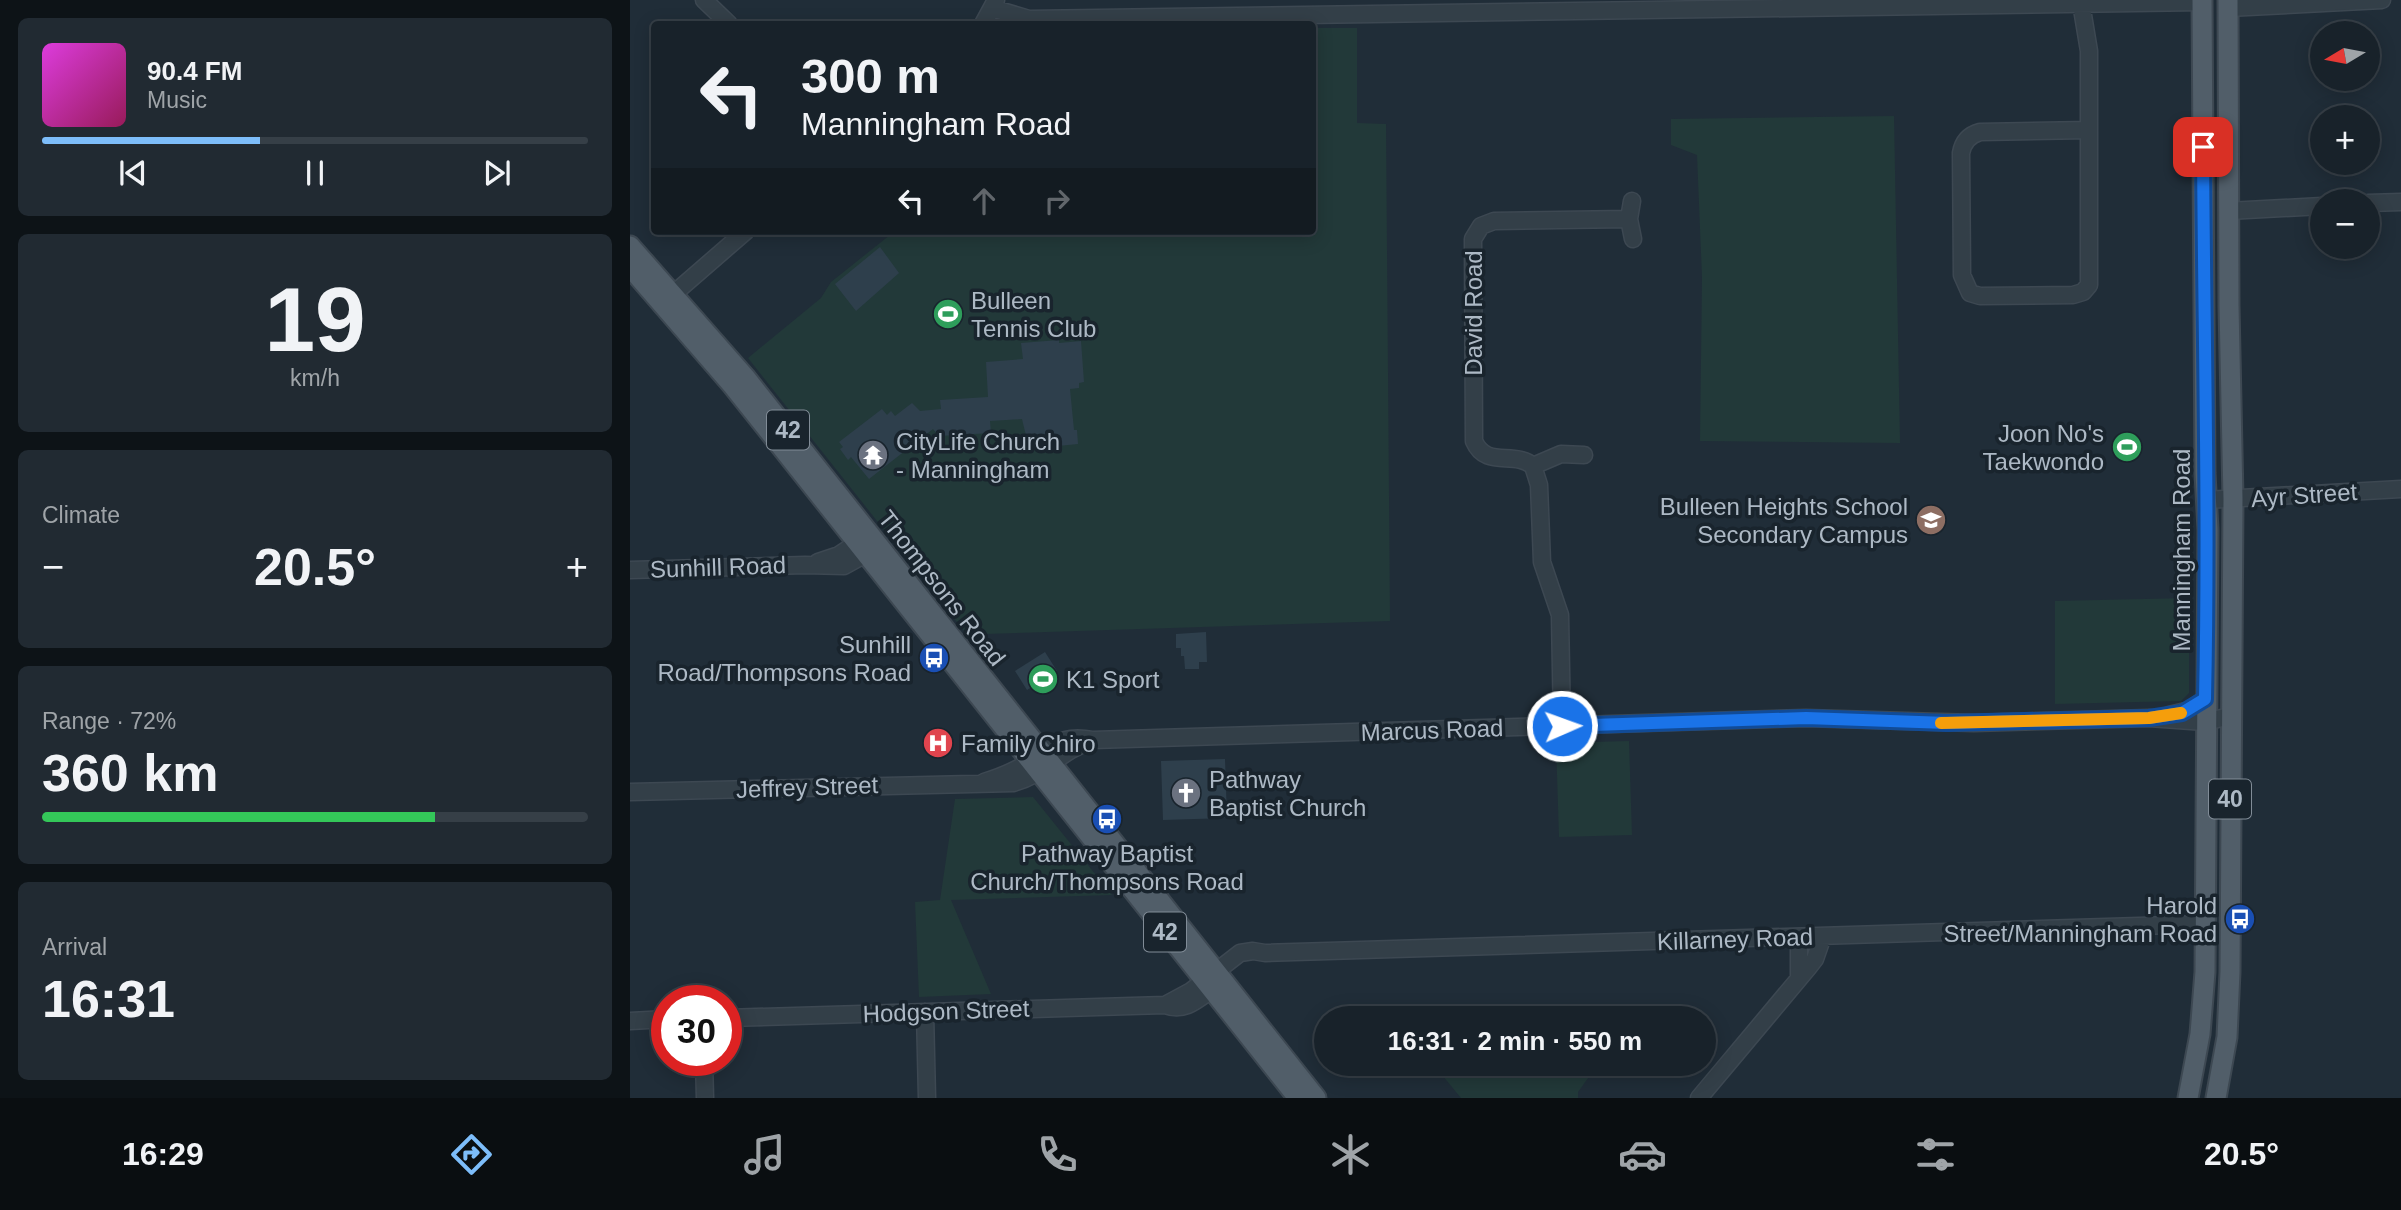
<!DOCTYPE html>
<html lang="en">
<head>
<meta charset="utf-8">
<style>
  body { margin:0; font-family:Arial,sans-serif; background:#212a32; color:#f1f3f6; height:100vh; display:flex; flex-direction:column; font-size:26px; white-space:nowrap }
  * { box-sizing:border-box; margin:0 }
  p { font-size:23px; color:#9fa4a8 }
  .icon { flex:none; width:38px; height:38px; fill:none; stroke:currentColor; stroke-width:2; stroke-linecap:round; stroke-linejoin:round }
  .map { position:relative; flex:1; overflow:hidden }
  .panel { display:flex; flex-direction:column; gap:18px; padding:18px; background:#0d1317; width:630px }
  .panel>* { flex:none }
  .top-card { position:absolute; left:21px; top:21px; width:665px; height:214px; border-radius:7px; box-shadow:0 4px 18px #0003,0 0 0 2px #363f47; background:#18222a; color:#f1f3f6; overflow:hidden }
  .needle { width:46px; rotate:260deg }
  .controls { position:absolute; left:1680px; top:21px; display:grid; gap:14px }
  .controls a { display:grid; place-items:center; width:70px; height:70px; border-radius:50%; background:#18222a; box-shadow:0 4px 18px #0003,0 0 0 2px #363f47; font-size:35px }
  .speed { position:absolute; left:21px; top:985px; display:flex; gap:14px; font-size:35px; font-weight:700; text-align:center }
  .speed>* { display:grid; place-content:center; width:91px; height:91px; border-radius:50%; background:#18222a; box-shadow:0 4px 18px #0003,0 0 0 2px #363f47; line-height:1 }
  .speed .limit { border:10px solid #d22; background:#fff; color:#111 }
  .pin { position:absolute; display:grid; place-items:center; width:60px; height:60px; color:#fff; margin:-30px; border-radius:14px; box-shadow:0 4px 10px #0006 }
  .me { position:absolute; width:77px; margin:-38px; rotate:88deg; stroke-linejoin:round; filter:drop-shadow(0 0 5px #0008) }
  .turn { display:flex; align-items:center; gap:24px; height:147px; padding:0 35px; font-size:32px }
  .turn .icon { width:91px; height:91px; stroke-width:2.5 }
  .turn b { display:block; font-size:49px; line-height:60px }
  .lanes { display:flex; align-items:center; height:66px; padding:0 35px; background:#0003; justify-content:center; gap:35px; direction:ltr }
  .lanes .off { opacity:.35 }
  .big { font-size:52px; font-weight:700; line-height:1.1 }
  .panel .card { flex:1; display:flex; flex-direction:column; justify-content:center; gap:10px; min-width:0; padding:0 24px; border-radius:10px; background:#212a32 }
  .panel .dial { align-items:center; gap:0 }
  .dial b { font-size:91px; line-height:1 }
  .song { display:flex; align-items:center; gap:21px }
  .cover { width:84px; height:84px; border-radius:10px; background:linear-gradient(135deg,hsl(300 70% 55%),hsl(330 70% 35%)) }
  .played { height:7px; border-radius:4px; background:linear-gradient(90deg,#7dbdfa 40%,#363f47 40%) }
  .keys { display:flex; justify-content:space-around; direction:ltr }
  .heat { display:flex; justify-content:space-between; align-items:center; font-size:38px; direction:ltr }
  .charge { height:10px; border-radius:5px; background:linear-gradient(90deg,#34c759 72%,#363f47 0) }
  .trip { position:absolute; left:684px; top:1006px; width:402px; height:70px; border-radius:35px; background:#18222a; box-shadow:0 4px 18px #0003,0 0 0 2px #363f47; font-weight:700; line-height:70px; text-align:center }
  .tabs { display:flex; height:112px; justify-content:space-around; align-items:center; background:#0a0e11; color:#9fa4a8 }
  .tabs .icon { width:49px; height:49px }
  .tabs .selected { color:#7dbdfa }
  .tabs b { font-size:32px; color:#f1f3f6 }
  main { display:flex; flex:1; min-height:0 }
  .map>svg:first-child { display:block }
  .green { fill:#223939 }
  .building { fill:#2e3f4c }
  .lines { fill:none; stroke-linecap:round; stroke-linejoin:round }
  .minor-casing { stroke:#3d4852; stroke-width:19 }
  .major-casing { stroke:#3d4852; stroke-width:23 }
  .minor { stroke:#333f48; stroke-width:16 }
  .major { stroke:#515e69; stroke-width:19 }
  .route-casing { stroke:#114b97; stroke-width:18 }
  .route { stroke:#1a73e8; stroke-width:12 }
  .slow { stroke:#f59e0b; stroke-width:12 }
  .labels { text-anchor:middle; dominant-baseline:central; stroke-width:7; stroke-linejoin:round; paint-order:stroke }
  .shield { fill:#19242d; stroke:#818c97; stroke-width:2 }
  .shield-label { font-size:23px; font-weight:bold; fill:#adb9c5 }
  .poi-label { font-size:24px; fill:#adb9c5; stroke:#19242d; text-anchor:start }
  .street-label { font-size:24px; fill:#adb9c5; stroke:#19242d }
</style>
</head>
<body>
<main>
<section class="panel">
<div class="card">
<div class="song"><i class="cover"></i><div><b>90.4 FM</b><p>Music</p></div></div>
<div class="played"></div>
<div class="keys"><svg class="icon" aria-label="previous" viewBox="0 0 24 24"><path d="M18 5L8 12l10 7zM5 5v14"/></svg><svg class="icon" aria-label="pause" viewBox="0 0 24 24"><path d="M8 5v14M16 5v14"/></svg><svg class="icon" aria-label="next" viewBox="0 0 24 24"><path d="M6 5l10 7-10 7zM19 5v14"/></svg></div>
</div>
<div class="card dial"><b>19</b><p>km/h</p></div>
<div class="card"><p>Climate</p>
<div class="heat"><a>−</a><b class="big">20.5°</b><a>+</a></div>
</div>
<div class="card"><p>Range · 72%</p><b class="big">360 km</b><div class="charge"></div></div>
<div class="card"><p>Arrival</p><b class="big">16:31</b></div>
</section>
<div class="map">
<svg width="1771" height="1098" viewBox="0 0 1771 1098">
  <rect width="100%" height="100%" fill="#202d38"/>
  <path class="green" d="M683 28H727V123L756 124 760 621 354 634 342 641 118 358 191 298 201 282 265 231H682Z
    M1264 116 1270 443 1070 441 1072 277 1067 155 1041 145V119Z
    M1559 598V693L1551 701 1425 704V601Z
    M999 741 1002 835 929 837 926 743Z
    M403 797 482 895 321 900 361 994 289 997 285 902 310 900 325 799Z
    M1082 1056 1069 1072 961 1074 948 1092V1098H831L803 1064H1074L1075 1057Z"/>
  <path class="building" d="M250 247 269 273 226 311 205 284Z
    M429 340V343L451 341 454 382 449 383V388L440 389 444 430H447L448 444 418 447V442L398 444 392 419 360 421 361 433 309 436 303 429 239 479 221 457 218 460 210 449 213 447 209 442 252 409 257 415 261 411 265 416 282 403 290 411 311 409 310 400 358 397 356 362 393 359 391 343Z
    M576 632 577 662H569V669H555L554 656H551V648H546V634Z
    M415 652 427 671 397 690 385 671Z
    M595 759 597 818 533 820 531 761Z"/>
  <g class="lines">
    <g class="minor-casing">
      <path id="minor" d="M74 0 99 24
        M1451 3 1459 51V285L1453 292 1443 295 1350 296 1340 293 1332 275 1331 153C1333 142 1339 135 1350 132L1459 130
        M362 8 399 19 1572 2
        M1598 8 1752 0
        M353 24 366 0
        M1002 201 999 219 1003 239
        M1738 203 1771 202
        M1598 211 1692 206
        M33 303 116 231
        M903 466C884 450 856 469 844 441L843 239 851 226 864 221 999 219
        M1576 500 1771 489
        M188 562 209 555 236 537
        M0 570 175 565 214 566 245 549
        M1539 715 1560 710 1575 699
        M932 726 930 615 912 562 909 485 903 466 931 454 954 455
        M354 782C370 777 385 771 399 762 426 747 428 734 463 740L1176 718 1344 723 1519 718 1575 722 1600 716
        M0 792 383 783C417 774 429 751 461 741
        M1169 937V976
        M535 1005 561 991 610 953 623 951 635 953 1575 924
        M295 1012 297 1098
        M96 1018 535 1005C554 1012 566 1001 581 990
        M0 1021 37 1019
        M74 1060 75 1098
        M1069 1098 1178 968 1185 959 1193 936"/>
    </g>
    <g class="major-casing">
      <path id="major" d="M0 246 115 377 686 1098
        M0 267 103 386 668 1098
        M1558 1098 1570 1034 1575 972 1578 530 1575 473 1572 0
        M1586 1098 1597 1037 1600 972 1603 499 1599 306 1598 0"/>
    </g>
    <use href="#minor" class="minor"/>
    <use href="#major" class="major"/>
  </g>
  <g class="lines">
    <g class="route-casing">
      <path id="route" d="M932 726 1176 718 1317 723 1519 718 1552 713 1575 699C1579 515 1574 331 1573 147"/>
    </g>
    <use href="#route" class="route"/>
    <path class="slow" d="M1311 723 1519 718 1551 713"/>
  </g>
  <defs>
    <g id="stadium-disc" transform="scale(1.575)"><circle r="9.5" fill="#2e9e5b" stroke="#19242d"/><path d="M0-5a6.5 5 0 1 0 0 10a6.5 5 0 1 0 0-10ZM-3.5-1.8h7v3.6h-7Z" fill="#fff"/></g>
    <g id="temple-disc" transform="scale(1.575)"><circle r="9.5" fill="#6b7280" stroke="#19242d"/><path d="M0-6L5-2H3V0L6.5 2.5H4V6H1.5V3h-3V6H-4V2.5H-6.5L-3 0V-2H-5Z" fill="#fff"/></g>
    <g id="school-disc" transform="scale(1.575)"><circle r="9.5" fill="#8d6e63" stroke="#19242d"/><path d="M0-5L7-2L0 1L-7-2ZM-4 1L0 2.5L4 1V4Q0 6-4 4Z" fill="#fff"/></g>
    <g id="bus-disc" transform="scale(1.575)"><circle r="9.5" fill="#1a4fb4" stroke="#19242d"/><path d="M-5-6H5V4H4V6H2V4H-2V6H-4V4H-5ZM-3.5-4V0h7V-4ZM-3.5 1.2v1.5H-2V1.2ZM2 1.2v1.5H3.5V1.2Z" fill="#fff"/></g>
    <g id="hospital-disc" transform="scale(1.575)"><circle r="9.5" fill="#e0444e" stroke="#19242d"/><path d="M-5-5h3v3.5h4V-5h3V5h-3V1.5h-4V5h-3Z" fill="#fff"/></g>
    <g id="church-disc" transform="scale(1.575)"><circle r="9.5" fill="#6b7280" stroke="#19242d"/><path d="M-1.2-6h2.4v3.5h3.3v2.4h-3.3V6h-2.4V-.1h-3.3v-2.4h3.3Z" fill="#fff"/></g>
  </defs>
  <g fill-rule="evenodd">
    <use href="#stadium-disc" x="318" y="314"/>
    <use href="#stadium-disc" x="1497" y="447"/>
    <use href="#temple-disc" x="243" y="455"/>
    <use href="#school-disc" x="1301" y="520"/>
    <use href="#bus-disc" x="304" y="658"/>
    <use href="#stadium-disc" x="413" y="679"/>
    <use href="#hospital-disc" x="308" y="743"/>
    <use href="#church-disc" x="556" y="793"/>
    <use href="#bus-disc" x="477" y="819"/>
    <use href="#bus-disc" x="1610" y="919"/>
  </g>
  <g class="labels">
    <g class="shield">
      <rect x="137" y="410.5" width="42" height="39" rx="5"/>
      <rect x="1579" y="779.5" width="42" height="39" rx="5"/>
      <rect x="514" y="912.5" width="42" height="39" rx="5"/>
    </g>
    <g class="shield-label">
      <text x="158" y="430">42</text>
      <text x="1600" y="799">40</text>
      <text x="535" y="932">42</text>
    </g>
    <g class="poi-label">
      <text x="341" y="300">Bulleen<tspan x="341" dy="28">Tennis Club</tspan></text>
      <text x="1474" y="433" text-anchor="end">Joon No's<tspan x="1474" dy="28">Taekwondo</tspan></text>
      <text x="266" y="441">CityLife Church<tspan x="266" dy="28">- Manningham</tspan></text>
      <text x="1278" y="506" text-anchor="end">Bulleen Heights School<tspan x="1278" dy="28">Secondary Campus</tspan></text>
      <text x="281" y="644" text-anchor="end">Sunhill<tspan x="281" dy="28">Road/Thompsons Road</tspan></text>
      <text x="436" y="679">K1 Sport</text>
      <text x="331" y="743">Family Chiro</text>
      <text x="579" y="779">Pathway<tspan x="579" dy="28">Baptist Church</tspan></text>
      <text x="477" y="853" text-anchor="middle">Pathway Baptist<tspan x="477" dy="28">Church/Thompsons Road</tspan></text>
      <text x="1587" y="905" text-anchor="end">Harold<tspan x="1587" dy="28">Street/Manningham Road</tspan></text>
    </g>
    <g class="street-label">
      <text transform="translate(843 313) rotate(-90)">David Road</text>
      <text transform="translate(1674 495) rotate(-4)">Ayr Street</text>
      <text transform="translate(1551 550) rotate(-90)">Manningham Road</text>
      <text transform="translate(88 567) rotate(-2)">Sunhill Road</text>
      <text transform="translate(312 588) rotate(52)">Thompsons Road</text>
      <text transform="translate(802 730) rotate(-2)">Marcus Road</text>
      <text transform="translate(177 787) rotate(-2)">Jeffrey Street</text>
      <text transform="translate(1105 939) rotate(-2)">Killarney Road</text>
      <text transform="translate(316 1011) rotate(-2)">Hodgson Street</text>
    </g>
  </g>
</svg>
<div class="controls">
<a><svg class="needle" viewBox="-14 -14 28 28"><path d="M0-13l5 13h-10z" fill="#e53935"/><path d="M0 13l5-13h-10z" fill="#9fa4a8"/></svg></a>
<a>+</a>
<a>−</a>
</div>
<div class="speed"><div class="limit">30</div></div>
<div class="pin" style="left:1573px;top:147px;background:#d93025"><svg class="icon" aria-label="arrive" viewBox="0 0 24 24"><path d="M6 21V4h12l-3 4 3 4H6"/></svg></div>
<svg class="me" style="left:932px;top:726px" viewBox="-20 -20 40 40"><circle r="17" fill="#1a73e8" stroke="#fff" stroke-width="3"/><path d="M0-11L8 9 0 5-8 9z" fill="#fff"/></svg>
<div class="trip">16:31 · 2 min · 550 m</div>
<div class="top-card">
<div class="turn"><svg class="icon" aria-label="left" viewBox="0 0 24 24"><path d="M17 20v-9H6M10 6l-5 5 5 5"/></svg><div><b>300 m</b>Manningham Road</div></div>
<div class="lanes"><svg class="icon" aria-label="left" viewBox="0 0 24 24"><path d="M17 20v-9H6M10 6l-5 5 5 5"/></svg><svg class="icon off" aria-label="ahead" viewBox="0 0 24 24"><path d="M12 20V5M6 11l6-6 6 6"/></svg><svg class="icon off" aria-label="right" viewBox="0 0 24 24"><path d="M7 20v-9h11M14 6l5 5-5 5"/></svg></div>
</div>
</div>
</main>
<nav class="tabs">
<b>16:29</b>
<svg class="icon selected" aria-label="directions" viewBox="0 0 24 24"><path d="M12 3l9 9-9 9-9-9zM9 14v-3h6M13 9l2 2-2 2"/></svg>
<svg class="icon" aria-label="music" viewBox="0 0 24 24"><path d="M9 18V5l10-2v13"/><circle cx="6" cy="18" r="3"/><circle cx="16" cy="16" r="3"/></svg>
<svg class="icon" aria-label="phone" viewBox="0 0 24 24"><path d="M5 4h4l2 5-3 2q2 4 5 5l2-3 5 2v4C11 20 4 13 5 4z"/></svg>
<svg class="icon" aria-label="climate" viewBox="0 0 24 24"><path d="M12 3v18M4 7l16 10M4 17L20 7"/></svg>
<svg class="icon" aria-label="car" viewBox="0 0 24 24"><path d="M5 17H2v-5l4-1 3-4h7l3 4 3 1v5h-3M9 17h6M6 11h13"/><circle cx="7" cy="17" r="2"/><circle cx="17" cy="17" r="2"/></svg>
<svg class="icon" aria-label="filters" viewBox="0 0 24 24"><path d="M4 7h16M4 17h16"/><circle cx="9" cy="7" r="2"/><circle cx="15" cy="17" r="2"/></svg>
<b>20.5°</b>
</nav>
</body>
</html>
